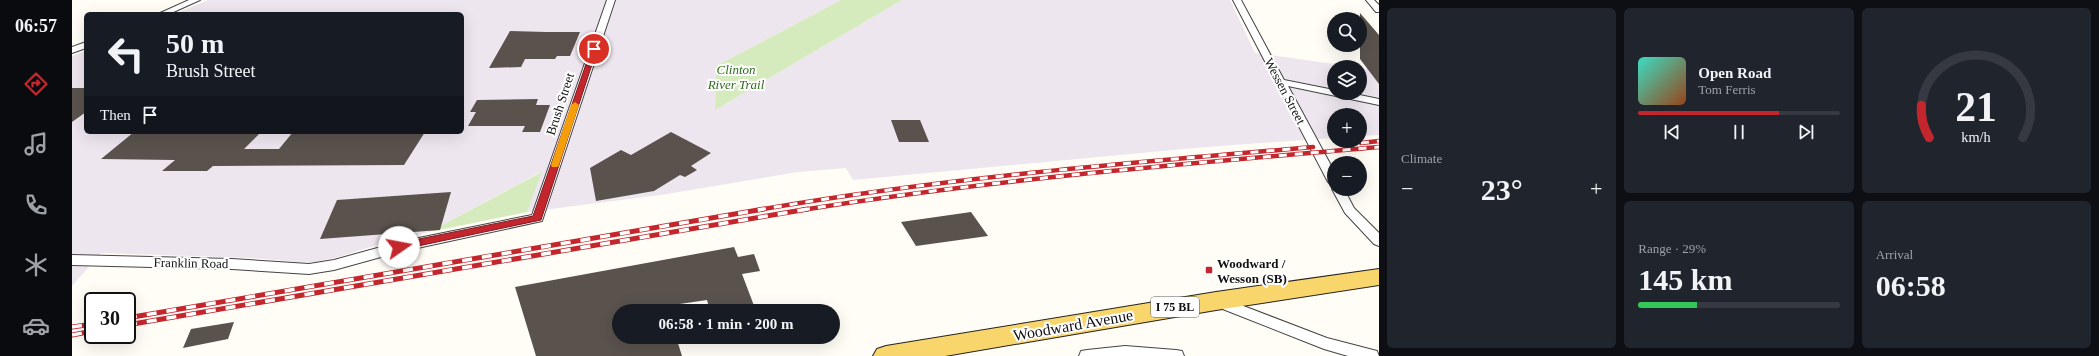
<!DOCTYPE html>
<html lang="en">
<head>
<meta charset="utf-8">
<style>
  body { margin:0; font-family:Georgia,serif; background:#20242c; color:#f1f3f6; height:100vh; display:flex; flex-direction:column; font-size:15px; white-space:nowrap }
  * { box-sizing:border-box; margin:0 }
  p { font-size:13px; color:#9ea1a6 }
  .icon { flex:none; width:22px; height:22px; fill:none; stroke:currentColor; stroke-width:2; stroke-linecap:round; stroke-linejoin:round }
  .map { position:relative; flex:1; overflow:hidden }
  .details { display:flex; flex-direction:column; gap:8px; padding:8px; background:#0d0f14; width:720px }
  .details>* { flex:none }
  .hud { position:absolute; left:12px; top:12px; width:380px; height:122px; border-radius:6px; box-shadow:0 4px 16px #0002; background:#171b24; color:#f1f3f6; overflow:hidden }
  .buttons { position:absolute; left:1255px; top:12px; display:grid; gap:8px }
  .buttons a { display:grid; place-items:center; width:40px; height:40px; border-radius:50%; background:#171b24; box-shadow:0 4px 16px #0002; font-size:20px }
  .speed { position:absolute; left:12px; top:292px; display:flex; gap:8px; font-size:20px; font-weight:700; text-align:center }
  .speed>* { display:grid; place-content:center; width:52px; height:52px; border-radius:50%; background:#171b24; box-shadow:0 4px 16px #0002; line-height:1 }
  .speed .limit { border:2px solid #111; border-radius:6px; background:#fff; color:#111 }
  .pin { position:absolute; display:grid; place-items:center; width:34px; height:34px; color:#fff; margin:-17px; border:2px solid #fff; border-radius:50%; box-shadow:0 1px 4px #0007 }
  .me { position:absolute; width:44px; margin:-22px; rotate:78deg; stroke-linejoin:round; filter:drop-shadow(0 0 3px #0008) }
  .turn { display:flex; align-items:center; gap:14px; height:84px; padding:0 16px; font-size:18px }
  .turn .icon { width:52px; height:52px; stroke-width:2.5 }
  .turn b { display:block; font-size:28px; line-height:34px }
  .then { display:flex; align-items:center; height:38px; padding:0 16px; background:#0003; gap:8px; font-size:15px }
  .big { font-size:30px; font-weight:700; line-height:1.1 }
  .details .card { flex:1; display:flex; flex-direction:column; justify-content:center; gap:6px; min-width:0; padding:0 14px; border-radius:6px; background:#20242c }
  .details .dial { align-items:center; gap:0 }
  .dial svg { height:104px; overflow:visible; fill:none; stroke:#363941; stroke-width:7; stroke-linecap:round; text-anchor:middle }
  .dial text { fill:#f1f3f6; stroke:none }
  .song { display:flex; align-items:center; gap:12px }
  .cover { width:48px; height:48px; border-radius:6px; background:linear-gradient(135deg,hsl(170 70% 55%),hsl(20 70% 35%)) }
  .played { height:4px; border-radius:2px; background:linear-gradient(90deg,#c4262e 70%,#363941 70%) }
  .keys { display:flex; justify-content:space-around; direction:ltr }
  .heat { display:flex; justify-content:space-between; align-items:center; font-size:22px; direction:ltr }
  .charge { height:6px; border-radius:3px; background:linear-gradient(90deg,#34c759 29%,#363941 0) }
  .details .tiles { flex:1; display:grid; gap:8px; grid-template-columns:repeat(3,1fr) }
  .card:first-child { grid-row:span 2 }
  .trip { position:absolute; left:540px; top:304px; width:228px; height:40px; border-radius:20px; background:#171b24; box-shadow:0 4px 16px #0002; font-weight:700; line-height:40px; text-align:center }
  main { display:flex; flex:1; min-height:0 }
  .menu { display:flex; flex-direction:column; width:72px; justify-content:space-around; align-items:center; background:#090b0e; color:#9ea1a6 }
  .menu .icon { width:28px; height:28px }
  .menu .current { color:#c4262e }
  .menu b { font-size:18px; color:#f1f3f6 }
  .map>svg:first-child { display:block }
  .industrial { fill:#eee6ef }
  .green { fill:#d5ebbd }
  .building { fill:#5a524d }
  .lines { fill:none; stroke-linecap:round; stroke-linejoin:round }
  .minor-casing { stroke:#444; stroke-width:2 }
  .primary-casing { stroke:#222; stroke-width:2 }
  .minor { fill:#fff; fill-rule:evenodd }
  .primary { fill:#f9d66b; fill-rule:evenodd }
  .rail-far1-casing { stroke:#c4262e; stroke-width:4.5 }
  .rail-casing { stroke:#c4262e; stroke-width:5 }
  .rail-far1 { stroke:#fff; stroke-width:3; stroke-dasharray:8; stroke-linecap:butt }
  .rail { stroke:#fff; stroke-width:3.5; stroke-dasharray:10; stroke-linecap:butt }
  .route { fill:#c4262e; stroke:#7f191e }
  .slow { fill:#f59e0b }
  .poi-dot { fill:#c4262e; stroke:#fff; stroke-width:1.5 }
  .labels { text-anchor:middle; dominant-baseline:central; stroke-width:4; stroke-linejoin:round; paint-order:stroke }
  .shield { fill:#fff; stroke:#585858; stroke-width:1 }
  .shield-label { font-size:12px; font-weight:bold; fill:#111 }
  .park-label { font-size:13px; font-style:italic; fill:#2f6b1f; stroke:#fff }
  .street-label { font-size:13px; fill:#111; stroke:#fff }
  .poi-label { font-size:13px; font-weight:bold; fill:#111; stroke:#fff; text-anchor:start }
  .near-street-label { font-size:16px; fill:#111; stroke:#fff }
</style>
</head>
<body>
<main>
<nav class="menu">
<b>06:57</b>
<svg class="icon current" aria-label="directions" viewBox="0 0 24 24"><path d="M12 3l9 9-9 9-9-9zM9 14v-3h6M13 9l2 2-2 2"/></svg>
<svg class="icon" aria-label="music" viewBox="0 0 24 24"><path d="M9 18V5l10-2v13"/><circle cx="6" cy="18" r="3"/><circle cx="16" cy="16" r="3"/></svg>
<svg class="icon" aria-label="phone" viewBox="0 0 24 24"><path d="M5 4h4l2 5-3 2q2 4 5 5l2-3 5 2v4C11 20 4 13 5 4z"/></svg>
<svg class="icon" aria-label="climate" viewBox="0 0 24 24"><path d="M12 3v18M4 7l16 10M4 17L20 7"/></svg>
<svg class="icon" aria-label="car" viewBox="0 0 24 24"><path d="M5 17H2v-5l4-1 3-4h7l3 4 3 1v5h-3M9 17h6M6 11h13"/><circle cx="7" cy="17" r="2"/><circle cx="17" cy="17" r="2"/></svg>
</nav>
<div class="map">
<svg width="1307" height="356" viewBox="0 0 1307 356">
  <rect width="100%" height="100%" fill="#fffdf5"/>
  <path class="industrial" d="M136 0H769L644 66 643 110 830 0H1158L1183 53 1283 67H1262V93H1288V68L1307 70V135L1288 136V115H1262V138L1134 147 781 180 774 168 726 172 589 195 455 212 469 172 357 232 312 243 263 258 243 262H227L179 258 29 253 0 286V56L14 51V132H390V14H103Z"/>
  <path class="green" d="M769 0H830L643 110 644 66Z
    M470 172 455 212 357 232Z"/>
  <path class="building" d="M1288 13 1307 35V84L1288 59Z
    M438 31 474 32H508L498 56H485L483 59H453L449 67 417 68Z
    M0 88H14V112L0 122Z
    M466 99 464 105H478L468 132H450L453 126H396L404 112H398L405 100Z
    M819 120H848L857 142H827Z
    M62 132H189L172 149H207L221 132H353L332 165 141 166 135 171H90L103 160 29 159Z
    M599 132 639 153 619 166 625 170 613 177 608 175 582 191 524 201 518 168 549 150 559 155Z
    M379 192 368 230 248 239 265 200Z
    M899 212 916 236 844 246 829 222Z
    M662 247 666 257 682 254 688 271 670 274 684 311H638L635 300 594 306 596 311H547V337H604L610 356H464L443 287Z
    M162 322 156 339 111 348 119 329Z"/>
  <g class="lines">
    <g class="minor-casing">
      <path id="minor" d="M117 0H128L97 14H86Z
        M535 0H543L470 221 327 252 262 270 237 274 160 269 0 265V255L160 259 237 264 262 260 327 242 460 215Z
        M1161 0H1169L1212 80 1262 90V93H1278L1307 99V105L1216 86 1262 171V186L1256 182Z
        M1294 0H1302L1307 5V12H1304Z
        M14 42V48L0 53V47Z
        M1262 186V189H1272L1282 208 1307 233V246L1302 244 1273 213 1260 189Z
        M1148 297 1255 338 1305 351 1307 356H1276L1252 349 1143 306 1141 302 1143 298Z
        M1053 346 1104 350 1110 351 1112 356H1007L1009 351 1015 350Z"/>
    </g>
    <g class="primary-casing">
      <path id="primary" d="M1307 269V285L1144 310 873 356H801L805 349 814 346 1144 292Z"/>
    </g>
    <use href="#minor" class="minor"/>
    <use href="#primary" class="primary"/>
    <g class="rail-far1-casing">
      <path id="rail-far1" d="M1289 143 1307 141
        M686 210C870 178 1055 163 1241 147
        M730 210C921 179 1114 164 1307 147"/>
    </g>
    <g class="rail-casing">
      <path id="rail" d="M55 318 692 209
        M55 325 736 209
        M0 327 21 324
        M0 335 21 331"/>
    </g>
    <use href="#rail-far1" class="rail-far1"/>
    <use href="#rail" class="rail"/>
  </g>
  <path class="route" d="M520 47 525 49 469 220 327 250 324 249 322 247 327 243 461 216Z"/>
  <path class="slow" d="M503 102 507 105 487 165 486 167H480L479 165 499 105Z"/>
  <rect class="poi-dot" x="1133" y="266" width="8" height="8" rx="2"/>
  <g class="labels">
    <rect class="shield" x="1079" y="297" width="48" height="20" rx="3"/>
    <g class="shield-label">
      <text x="1103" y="307">I 75 BL</text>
    </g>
    <g class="park-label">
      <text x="664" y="69">Clinton<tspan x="664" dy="15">River Trail</tspan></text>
    </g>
    <g class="street-label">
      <text transform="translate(1213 91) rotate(62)">Wessen Street</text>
      <text transform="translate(488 104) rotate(-72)">Brush Street</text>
      <text transform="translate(119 263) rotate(1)">Franklin Road</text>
    </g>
    <g class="poi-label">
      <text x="1145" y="263">Woodward /<tspan x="1145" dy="15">Wesson (SB)</tspan></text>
    </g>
    <g class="near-street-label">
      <text transform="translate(1001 325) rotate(-10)">Woodward Avenue</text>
    </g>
  </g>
</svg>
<div class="buttons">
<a><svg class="icon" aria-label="search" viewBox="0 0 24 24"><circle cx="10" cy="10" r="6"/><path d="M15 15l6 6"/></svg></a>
<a><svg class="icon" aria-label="layers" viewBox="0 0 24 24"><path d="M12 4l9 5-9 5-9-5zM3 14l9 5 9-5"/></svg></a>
<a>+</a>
<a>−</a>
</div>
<div class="speed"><div class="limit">30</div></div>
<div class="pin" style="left:522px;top:49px;background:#d93025"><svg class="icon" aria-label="arrive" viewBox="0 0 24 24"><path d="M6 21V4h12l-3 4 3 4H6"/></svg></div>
<svg class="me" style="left:327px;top:247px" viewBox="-20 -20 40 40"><circle r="19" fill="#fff"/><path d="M0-13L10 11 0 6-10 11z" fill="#c4262e"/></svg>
<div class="trip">06:58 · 1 min · 200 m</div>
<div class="hud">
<div class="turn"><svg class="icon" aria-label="left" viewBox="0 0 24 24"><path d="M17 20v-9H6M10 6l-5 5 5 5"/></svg><div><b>50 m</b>Brush Street</div></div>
<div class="then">Then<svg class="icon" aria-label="arrive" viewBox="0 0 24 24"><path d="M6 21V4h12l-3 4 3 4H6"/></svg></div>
</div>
</div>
<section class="details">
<div class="tiles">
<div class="card"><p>Climate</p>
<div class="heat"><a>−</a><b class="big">23°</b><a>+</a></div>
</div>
<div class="card">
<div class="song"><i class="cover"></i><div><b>Open Road</b><p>Tom Ferris</p></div></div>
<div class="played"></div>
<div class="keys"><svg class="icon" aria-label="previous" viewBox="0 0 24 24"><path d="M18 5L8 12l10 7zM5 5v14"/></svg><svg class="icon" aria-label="pause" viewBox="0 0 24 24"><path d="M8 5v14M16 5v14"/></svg><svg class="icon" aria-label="next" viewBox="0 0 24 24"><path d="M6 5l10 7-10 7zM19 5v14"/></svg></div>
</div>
<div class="card dial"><svg viewBox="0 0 100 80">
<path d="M14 69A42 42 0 1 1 86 69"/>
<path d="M14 69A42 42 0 0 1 8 44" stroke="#c4262e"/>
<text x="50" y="56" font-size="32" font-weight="700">21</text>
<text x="50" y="72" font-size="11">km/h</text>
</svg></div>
<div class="card"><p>Range · 29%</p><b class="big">145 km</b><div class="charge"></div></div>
<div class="card"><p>Arrival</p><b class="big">06:58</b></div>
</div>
</section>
</main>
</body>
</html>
